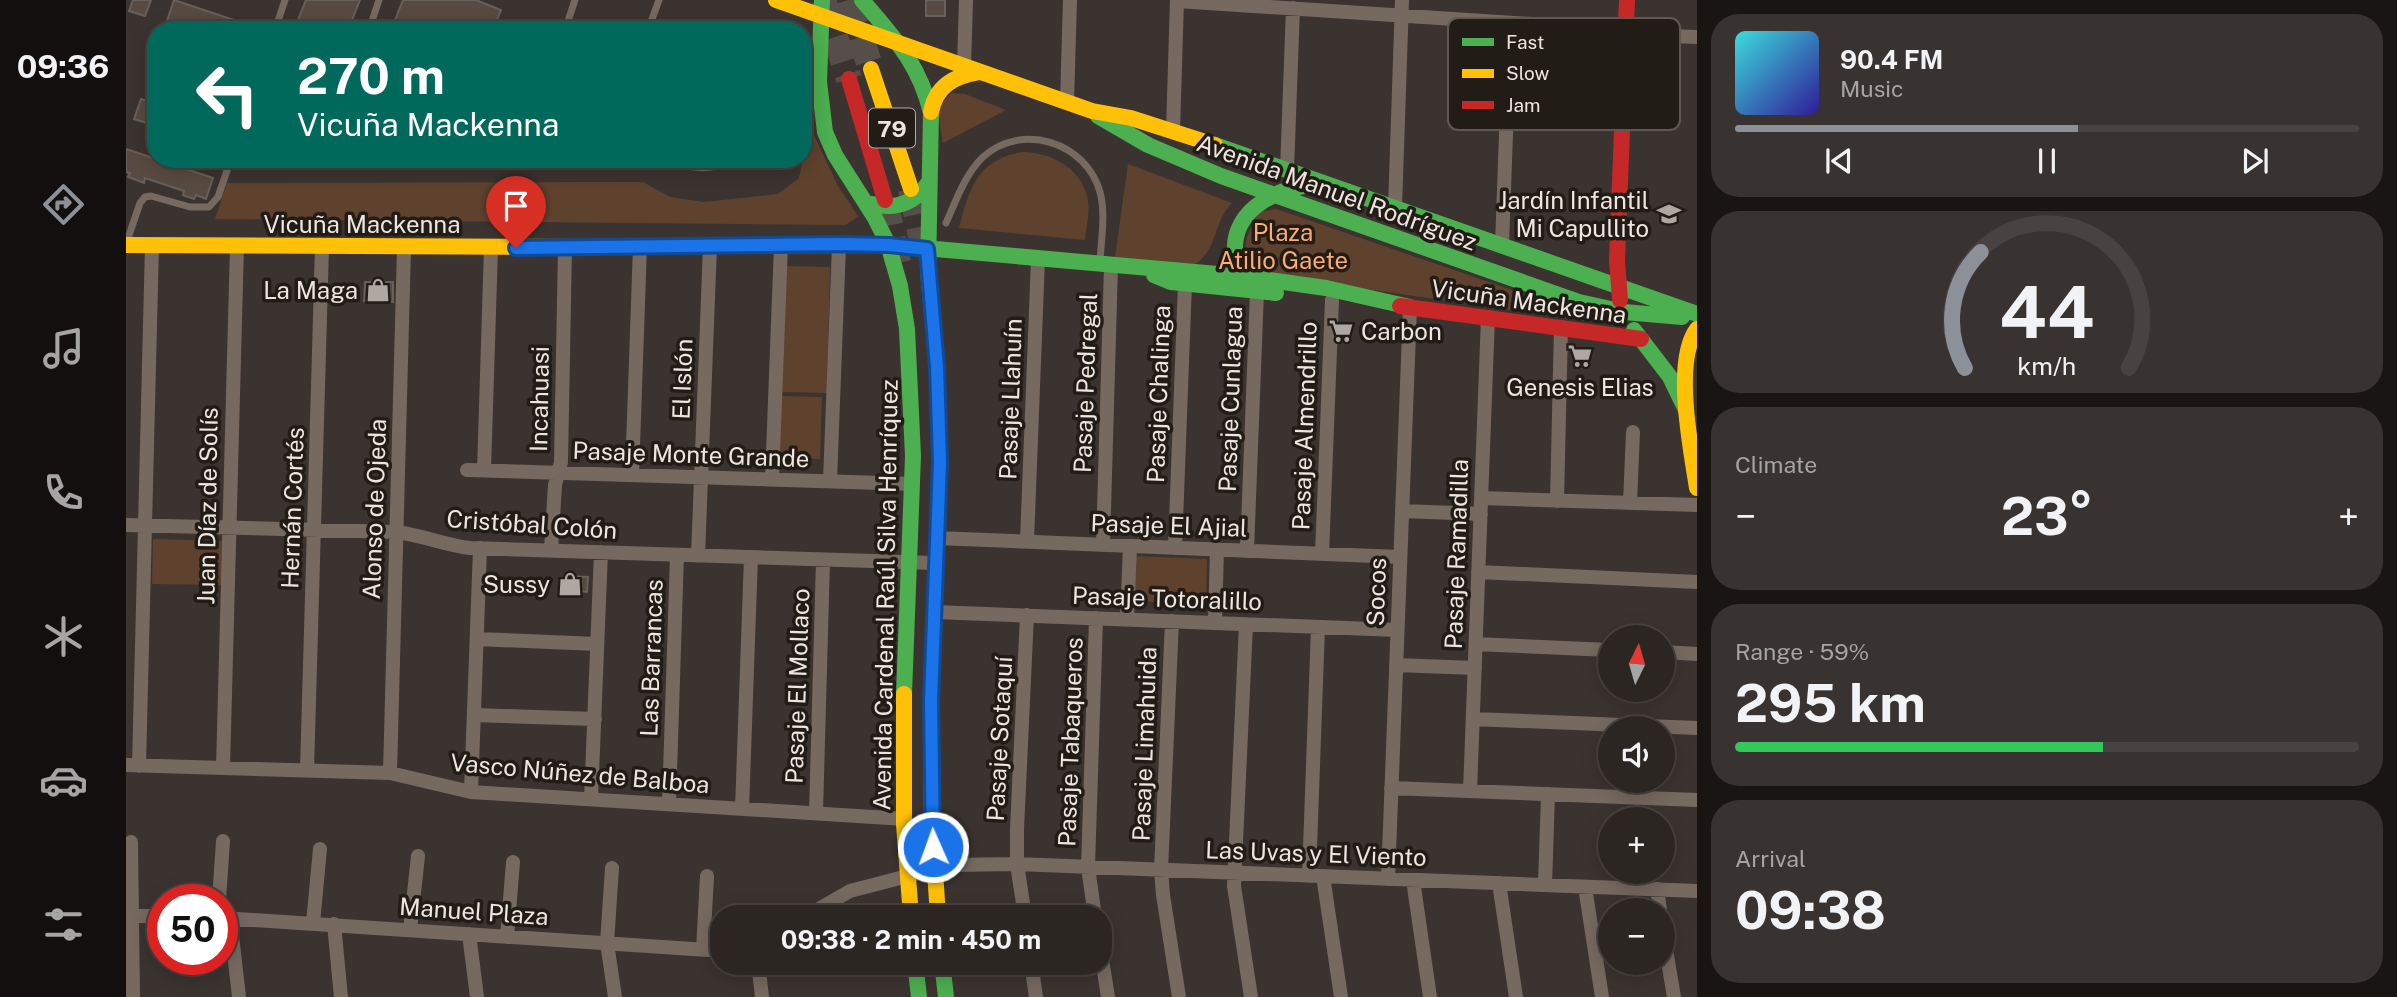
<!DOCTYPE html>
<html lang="en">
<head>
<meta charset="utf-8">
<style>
  body { margin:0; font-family:"Public Sans",sans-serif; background:#383230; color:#f1f3f6; height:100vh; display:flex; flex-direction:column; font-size:26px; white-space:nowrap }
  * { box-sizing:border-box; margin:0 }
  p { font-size:23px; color:#a6a5a6 }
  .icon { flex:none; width:38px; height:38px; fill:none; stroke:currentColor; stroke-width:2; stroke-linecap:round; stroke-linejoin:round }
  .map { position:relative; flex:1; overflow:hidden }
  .sheet { display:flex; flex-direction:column; gap:14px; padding:14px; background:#181513; width:700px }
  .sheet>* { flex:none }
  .banner { position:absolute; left:21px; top:21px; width:665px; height:147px; border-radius:28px; box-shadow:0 4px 18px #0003,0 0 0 2px #484341; background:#00695c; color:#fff; overflow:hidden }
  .needle { width:46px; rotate:5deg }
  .tools { position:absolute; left:1472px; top:625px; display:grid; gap:14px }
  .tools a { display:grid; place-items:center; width:77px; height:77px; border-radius:50%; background:#2c2623; box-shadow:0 4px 18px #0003,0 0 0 2px #484341; font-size:35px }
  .speed { position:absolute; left:21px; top:884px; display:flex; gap:14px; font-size:35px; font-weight:700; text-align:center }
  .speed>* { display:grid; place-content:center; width:91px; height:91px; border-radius:50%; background:#2c2623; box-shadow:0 4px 18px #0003,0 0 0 2px #484341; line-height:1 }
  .speed .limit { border:10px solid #d22; background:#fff; color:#111 }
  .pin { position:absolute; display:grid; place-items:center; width:60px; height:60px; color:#fff; margin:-72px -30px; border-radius:50% 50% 50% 0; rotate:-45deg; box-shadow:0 0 7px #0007 }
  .pin .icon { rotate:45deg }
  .me { position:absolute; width:77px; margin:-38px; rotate:358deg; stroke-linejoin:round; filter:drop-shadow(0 0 5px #0008) }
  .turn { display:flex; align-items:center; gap:24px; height:147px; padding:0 35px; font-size:32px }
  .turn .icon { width:91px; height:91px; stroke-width:2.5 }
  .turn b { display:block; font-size:49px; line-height:60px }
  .big { font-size:52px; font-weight:700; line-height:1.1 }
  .sheet .card { flex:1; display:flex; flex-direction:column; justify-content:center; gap:10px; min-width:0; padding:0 24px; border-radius:28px; background:#383230 }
  .sheet .dial { align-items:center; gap:0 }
  .dial svg { height:182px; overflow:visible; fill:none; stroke:#484341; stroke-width:7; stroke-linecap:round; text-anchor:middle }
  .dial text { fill:#f1f3f6; stroke:none }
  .song { display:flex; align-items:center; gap:21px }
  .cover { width:84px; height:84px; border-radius:10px; background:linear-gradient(135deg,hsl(180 70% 55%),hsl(250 70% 35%)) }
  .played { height:7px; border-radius:4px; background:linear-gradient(90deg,#8c9099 55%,#484341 55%) }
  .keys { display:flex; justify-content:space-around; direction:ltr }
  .heat { display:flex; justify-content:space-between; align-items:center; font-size:38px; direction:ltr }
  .charge { height:10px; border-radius:5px; background:linear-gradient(90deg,#34c759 59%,#484341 0) }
  .trip { position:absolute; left:584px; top:905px; width:402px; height:70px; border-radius:28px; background:#2c2623; box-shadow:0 4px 18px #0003,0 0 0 2px #484341; font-weight:700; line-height:70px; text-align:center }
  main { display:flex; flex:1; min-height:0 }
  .tab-bar { display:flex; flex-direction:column; width:126px; justify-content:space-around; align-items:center; background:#120f0e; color:#a6a5a6 }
  .tab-bar .icon { width:49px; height:49px }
  .tab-bar .selected { color:#8c9099 }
  .tab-bar b { font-size:32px; color:#f1f3f6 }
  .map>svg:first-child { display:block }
  .green { fill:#5e422e }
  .building { fill:#584a40; stroke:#66605c; stroke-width:2 }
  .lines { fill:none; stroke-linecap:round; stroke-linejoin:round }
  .highway-tunnel { stroke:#564e49; stroke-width:26; stroke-dasharray:26 13; stroke-linecap:butt }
  .lane { stroke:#766960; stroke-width:7 }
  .street { stroke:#766960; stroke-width:14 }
  .fast { stroke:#4caf50; stroke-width:16 }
  .slow { stroke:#ffc107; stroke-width:16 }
  .jam { stroke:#c62828; stroke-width:16 }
  .route-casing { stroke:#114b97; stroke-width:18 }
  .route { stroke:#1a73e8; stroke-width:12 }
  .labels { text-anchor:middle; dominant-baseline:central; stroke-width:7; stroke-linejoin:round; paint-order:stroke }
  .shield { fill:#221c17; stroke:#b1a9a3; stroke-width:2 }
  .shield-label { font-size:23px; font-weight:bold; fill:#eee5df }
  .street-label { font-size:24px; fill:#eee5df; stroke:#221c17 }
  .poi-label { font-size:24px; fill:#eee5df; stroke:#221c17; text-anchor:end }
  .park-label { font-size:24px; fill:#fdab73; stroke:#221c17 }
  .key { fill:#221c17; stroke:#5f5853; stroke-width:2 }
  .key-label { font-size:19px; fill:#eee5df }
</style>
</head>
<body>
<main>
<nav class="tab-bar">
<b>09:36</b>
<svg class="icon selected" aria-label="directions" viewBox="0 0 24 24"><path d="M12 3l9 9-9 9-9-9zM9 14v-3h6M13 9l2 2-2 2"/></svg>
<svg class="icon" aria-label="music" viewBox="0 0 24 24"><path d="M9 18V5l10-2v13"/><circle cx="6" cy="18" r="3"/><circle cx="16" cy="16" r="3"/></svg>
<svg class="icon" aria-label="phone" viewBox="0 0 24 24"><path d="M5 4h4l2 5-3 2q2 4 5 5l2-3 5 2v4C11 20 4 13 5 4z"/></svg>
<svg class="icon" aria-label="climate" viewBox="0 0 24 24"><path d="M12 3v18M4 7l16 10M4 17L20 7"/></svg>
<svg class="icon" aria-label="car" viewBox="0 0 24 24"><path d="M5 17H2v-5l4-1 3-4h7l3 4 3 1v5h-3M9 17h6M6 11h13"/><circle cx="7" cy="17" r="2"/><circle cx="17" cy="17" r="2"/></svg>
<svg class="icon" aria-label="filters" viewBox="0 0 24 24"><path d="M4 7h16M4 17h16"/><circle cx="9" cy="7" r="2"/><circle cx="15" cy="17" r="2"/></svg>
</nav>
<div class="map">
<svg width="1571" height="997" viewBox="0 0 1571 997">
  <rect width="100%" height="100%" fill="#3b332f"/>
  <path class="green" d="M826 93 839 94 880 110 817 143C814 122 807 108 826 93Z
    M680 118 712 186 732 216 720 225 89 219 101 183 517 182 544 197 578 202 652 194 673 178 677 159Z
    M897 152C927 153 957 169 962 201 964 213 960 228 959 240L833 228C843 189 851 159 897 152Z
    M1002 164 1106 203C1084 226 1095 250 1063 268L989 257Z
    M1150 209 1488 325 1123 272C1115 246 1120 235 1133 212Z
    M657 266 704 267 701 393 654 392Z
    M655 396 696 397 694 459 653 457Z
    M27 539 97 541 96 585 26 584Z
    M1008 556 1081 559 1080 604 1006 601Z"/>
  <path class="building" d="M7 0H25L19 16 3 11Z
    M48 0 132 28V30H56L40 24Z
    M180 0H234L222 30H168Z
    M277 0H350L375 10 367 30H265Z
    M800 0H819V16H800Z
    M15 99 30 104V126L8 119Z
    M0 149 87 178 80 199 70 195 68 199 57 195 58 191 19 178 18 183 2 177 4 173 0 172Z
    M239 282H267V302L238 301Z
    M439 576 462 577 461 592 438 590Z"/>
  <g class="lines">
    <path class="highway-tunnel" d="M697 0 723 79
      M722 0 745 69
      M785 189 799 255
      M759 200 772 263"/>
    <path class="lane" d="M149 30 159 0
      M243 30 253 0
      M439 30 449 0
      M522 30 533 0
      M345 159H361
      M542 159C564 170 588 171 610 159
      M820 223C830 201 839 174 857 157 896 122 960 142 974 192 980 214 975 240 974 262
      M0 244 14 203 19 197 25 196 64 207H83L92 197 105 159"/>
    <path class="street" d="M1051 1 1481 29 1514 35 1571 37
      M838 66 840 0
      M941 102 944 0
      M1047 130 1051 0
      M1161 170 1167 8
      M1269 208 1276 0
      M1376 245 1384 23
      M341 470 787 484
      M358 470 365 248
      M506 475 514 246
      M646 479 655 245
      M704 481 713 245
      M1355 498 1571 505
      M1431 501 1435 327
      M1504 503 1507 432
      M1276 511 1355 514
      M0 525 270 532C296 535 319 545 344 548L810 563
      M811 538 1274 557
      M901 541 912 259
      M977 545 985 266
      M1049 548 1059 283
      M425 551 429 485 435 462 439 247
      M1121 551 1131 291
      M1196 554 1206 300
      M572 556 584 246
      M1352 572 1571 582
      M808 612 1271 630
      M1001 619 1004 546
      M1046 621 1035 870 1037 895 1053 997
      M1089 623 1091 549
      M1120 624 1108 886 1125 997
      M351 639 471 644
      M1350 644 1484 650
      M1536 652 1571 654
      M1270 665 1349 668
      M348 715 469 719
      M1347 719 1571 728
      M0 765 264 773 345 792 779 819
      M13 766 26 245
      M97 768 111 246
      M181 770 196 247
      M264 773 278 248
      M1265 788 1571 800
      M1344 791 1362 317
      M345 792 354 548
      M465 799 475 552
      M543 804 551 555
      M616 809 625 557
      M690 813 697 560
      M5 842 7 997
      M486 868 481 943 489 997
      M1183 876 1192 627
      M1197 876 1215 997
      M1262 879 1284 307
      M1287 880 1304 997
      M1373 883 1390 997
      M1419 885 1422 794
      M1459 887 1476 997
      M1531 889 1534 910
      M93 900 97 841
      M0 916H37
      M679 917 724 891 824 865 891 864 1571 891
      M899 917 891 864V829L901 615
      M969 917 962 867 970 618
      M96 918 597 951
      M104 918 113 997
      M187 923 194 849
      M208 924 215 997
      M1536 926 1548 997
      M284 930 292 856
      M343 934 351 997
      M381 937 387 862
      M577 950 581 876
      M975 953 982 997
      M632 962 636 997
      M905 962 910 997"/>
    <path class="fast" d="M696 0 693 82 699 132 709 155 749 218 762 244 774 286 781 329 787 456 778 694
      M736 0C768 38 793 63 805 113L802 271 811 367 814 462 805 712
      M972 116 1022 145 1095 176 1453 302 1498 312 1556 317
      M1089 145 1571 314
      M746 204C771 210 789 203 803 182
      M787 247 1114 276 1200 288 1284 307
      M1028 275 1045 282 1150 293
      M1119 286C1116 279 1113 272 1111 265 1098 212 1148 188 1192 184
      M1508 330 1544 377 1560 410
      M789 962 793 997
      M816 962 820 997"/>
    <path class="slow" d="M650 0 966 111 1005 118 1089 145
      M745 69 785 189
      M805 112C810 86 828 76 853 72
      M0 245 470 247
      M1571 329C1547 361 1565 449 1571 488
      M778 694V824L785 917
      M805 712 806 825 812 917"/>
    <path class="jam" d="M723 79 759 200
      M470 247 763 245 787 247
      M1494 300 1491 260 1501 0
      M1274 306 1515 339"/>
  </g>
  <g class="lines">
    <g class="route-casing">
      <path id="route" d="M390 248 713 244 763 245 801 249 811 367 814 462 805 700 807 847"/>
    </g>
    <use href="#route" class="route"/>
  </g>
  <defs>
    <g id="school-bare" transform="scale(1.89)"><path d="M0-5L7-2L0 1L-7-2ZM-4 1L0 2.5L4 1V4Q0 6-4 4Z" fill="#afa7a1" stroke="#221c17" stroke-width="2.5" paint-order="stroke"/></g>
    <g id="shop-bare" transform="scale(1.89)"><path d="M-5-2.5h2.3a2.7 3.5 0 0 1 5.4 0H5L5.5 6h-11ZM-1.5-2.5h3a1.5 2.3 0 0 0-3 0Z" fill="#afa7a1" stroke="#221c17" stroke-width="2.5" paint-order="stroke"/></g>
    <g id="supermarket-bare" transform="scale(1.89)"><path d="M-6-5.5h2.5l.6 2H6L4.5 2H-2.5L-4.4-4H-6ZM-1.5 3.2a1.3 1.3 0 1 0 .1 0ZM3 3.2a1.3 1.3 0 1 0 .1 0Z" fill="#afa7a1" stroke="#221c17" stroke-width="2.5" paint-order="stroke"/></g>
  </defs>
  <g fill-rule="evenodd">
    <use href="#school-bare" x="1543" y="214"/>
    <use href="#shop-bare" x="252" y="290"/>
    <use href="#supermarket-bare" x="1215" y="331"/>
    <use href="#supermarket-bare" x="1454" y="356"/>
    <use href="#shop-bare" x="444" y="584"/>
  </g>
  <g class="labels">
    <rect class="shield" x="743" y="108.5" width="46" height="39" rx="5"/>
    <g class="shield-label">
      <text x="766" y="128">79</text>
    </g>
    <g class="street-label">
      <text transform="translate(1211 192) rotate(20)">Avenida Manuel Rodríguez</text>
      <text x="236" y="224">Vicuña Mackenna</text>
      <text transform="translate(1403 301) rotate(8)">Vicuña Mackenna</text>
      <text transform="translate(556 379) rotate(-88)">El Islón</text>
      <text transform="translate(959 383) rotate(-88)">Pasaje Pedregal</text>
      <text transform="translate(1032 394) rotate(-88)">Pasaje Chalinga</text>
      <text transform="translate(413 399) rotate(-89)">Incahuasi</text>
      <text transform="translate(884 399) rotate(-88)">Pasaje Llahuín</text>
      <text transform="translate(1104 399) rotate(-88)">Pasaje Cunlagua</text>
      <text transform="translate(1178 426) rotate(-88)">Pasaje Almendrillo</text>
      <text transform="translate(565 454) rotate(2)">Pasaje Monte Grande</text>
      <text transform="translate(81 506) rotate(-89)">Juan Díaz de Solís</text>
      <text transform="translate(166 508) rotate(-88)">Hernán Cortés</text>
      <text transform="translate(248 509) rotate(-88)">Alonso de Ojeda</text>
      <text transform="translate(406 524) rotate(4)">Cristóbal Colón</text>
      <text transform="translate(1043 525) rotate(2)">Pasaje El Ajial</text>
      <text transform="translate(1330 554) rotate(-88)">Pasaje Ramadilla</text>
      <text transform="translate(1250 592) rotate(-88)">Socos</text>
      <text transform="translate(759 595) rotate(-89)">Avenida Cardenal Raúl Silva Henríquez</text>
      <text transform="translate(1041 598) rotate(2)">Pasaje Totoralillo</text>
      <text transform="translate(525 658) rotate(-88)">Las Barrancas</text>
      <text transform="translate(671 686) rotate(-88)">Pasaje El Mollaco</text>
      <text transform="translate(873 739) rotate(-87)">Pasaje Sotaquí</text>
      <text transform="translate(944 742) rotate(-88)">Pasaje Tabaqueros</text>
      <text transform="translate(1018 744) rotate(-88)">Pasaje Limahuida</text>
      <text transform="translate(454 773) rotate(5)">Vasco Núñez de Balboa</text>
      <text transform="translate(1190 853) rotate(2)">Las Uvas y El Viento</text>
      <text transform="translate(348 911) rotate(4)">Manuel Plaza</text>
    </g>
    <g class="poi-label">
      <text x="1523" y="200">Jardín Infantil<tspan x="1523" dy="28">Mi Capullito</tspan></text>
      <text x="232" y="290">La Maga</text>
      <text x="1235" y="331" text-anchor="start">Carbon</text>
      <text x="1454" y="387" text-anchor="middle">Genesis Elias</text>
      <text x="424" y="584">Sussy</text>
    </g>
    <g class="park-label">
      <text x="1157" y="232">Plaza<tspan x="1157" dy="28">Atilio Gaete</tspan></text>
    </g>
  </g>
  <rect x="1322" y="18" width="232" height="112" rx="10" class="key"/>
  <rect x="1336" y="38" width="32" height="8" fill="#4caf50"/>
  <rect x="1336" y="69" width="32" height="9" fill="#ffc107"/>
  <rect x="1336" y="101" width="32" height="8" fill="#c62828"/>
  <g class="key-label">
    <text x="1380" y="49">Fast</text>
    <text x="1380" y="80">Slow</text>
    <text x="1380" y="112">Jam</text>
  </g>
</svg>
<div class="tools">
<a><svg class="needle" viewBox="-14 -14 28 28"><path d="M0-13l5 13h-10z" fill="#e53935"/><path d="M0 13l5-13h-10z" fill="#a6a5a6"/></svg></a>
<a><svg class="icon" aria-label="sound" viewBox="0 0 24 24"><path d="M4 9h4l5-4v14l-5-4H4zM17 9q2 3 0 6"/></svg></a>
<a>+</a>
<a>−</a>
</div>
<div class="speed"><div class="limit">50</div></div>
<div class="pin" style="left:390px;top:248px;background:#d93025"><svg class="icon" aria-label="arrive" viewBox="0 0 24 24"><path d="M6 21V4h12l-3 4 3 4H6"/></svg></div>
<svg class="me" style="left:807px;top:847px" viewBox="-20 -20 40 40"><circle r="17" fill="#1a73e8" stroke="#fff" stroke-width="3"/><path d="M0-11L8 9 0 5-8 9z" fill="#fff"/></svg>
<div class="trip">09:38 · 2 min · 450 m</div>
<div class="banner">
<div class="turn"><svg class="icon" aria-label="left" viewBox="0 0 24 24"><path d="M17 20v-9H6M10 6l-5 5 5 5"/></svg><div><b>270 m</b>Vicuña Mackenna</div></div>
</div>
</div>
<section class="sheet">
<div class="card">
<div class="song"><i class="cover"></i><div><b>90.4 FM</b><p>Music</p></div></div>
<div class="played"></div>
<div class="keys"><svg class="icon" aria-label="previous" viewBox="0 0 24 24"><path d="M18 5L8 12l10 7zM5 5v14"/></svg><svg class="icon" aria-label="pause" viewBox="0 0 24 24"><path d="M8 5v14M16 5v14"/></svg><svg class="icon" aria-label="next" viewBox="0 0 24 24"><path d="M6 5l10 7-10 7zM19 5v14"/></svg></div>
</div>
<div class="card dial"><svg viewBox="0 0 100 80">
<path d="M14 69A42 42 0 1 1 86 69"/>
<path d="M14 69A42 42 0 0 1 21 18" stroke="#8c9099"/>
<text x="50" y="56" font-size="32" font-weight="700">44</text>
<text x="50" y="72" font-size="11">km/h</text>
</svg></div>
<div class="card"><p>Climate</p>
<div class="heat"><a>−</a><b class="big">23°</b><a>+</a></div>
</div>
<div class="card"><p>Range · 59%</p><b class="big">295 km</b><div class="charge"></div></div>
<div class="card"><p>Arrival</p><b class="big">09:38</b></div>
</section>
</main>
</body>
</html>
